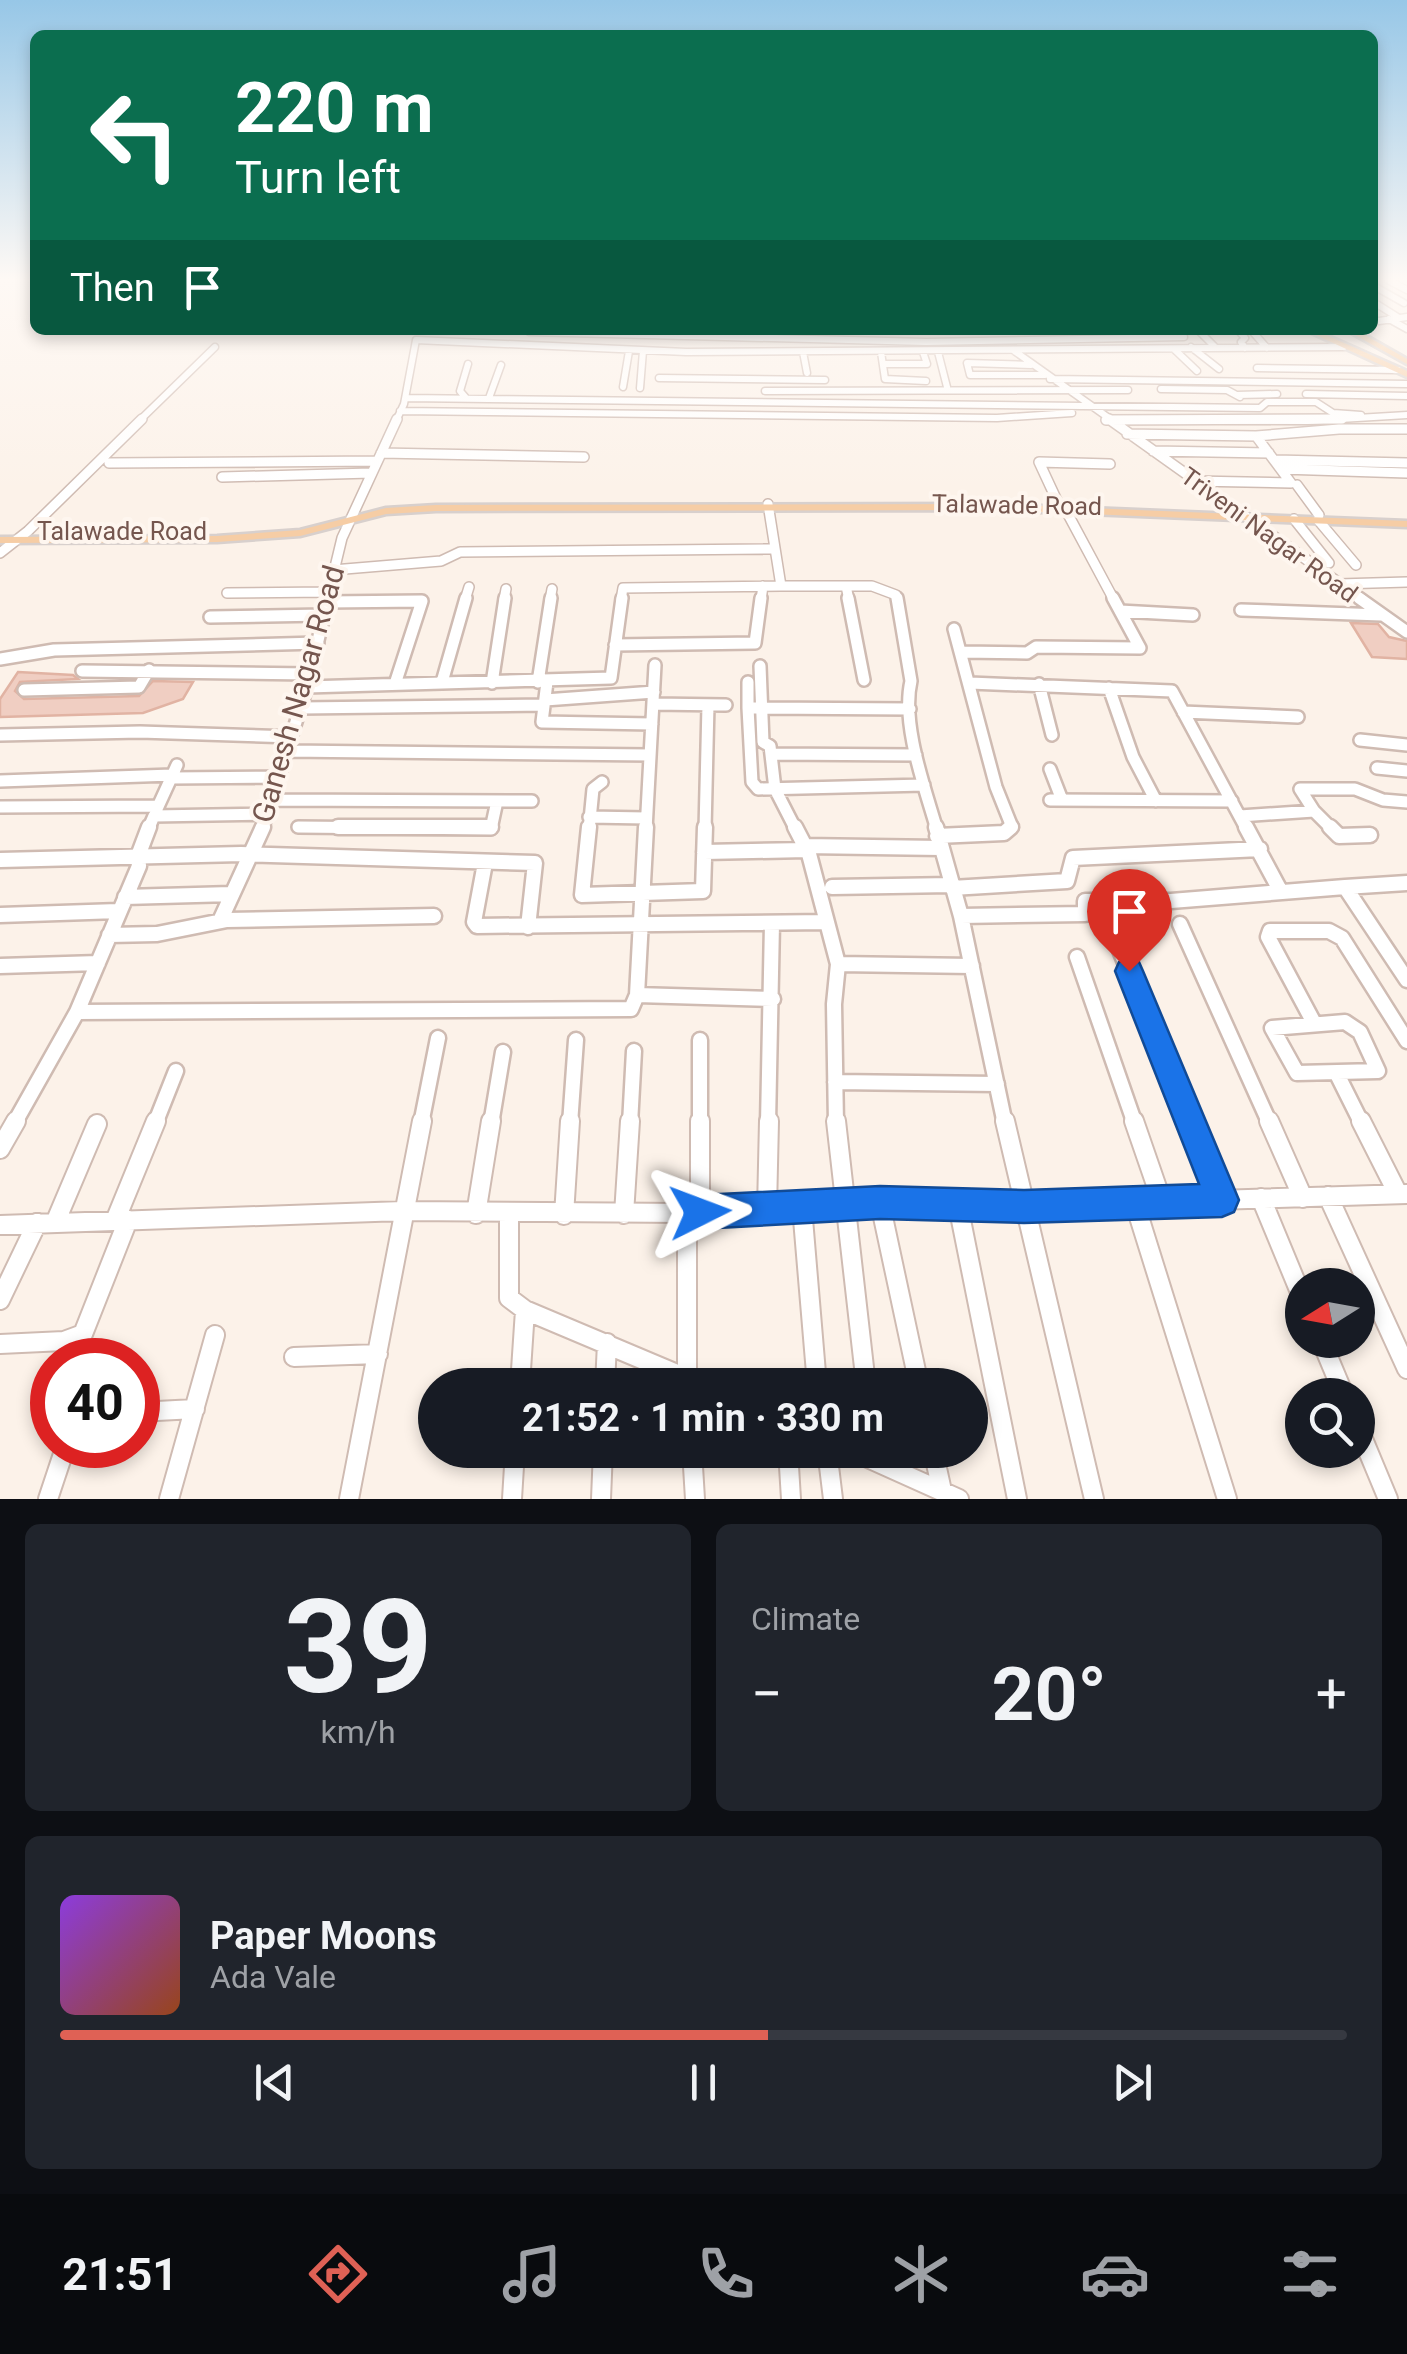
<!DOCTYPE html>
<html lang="en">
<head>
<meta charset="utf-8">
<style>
  body { margin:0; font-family:Roboto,sans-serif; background:#20242c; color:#f1f3f6; height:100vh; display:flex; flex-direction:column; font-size:38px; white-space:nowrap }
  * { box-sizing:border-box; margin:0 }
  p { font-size:32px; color:#9ea1a6 }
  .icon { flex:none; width:55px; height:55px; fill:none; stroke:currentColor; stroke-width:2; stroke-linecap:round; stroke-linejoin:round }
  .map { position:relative; height:1499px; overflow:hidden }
  .drawer { display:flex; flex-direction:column; gap:25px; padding:25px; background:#0d0f14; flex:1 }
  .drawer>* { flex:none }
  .top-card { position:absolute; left:30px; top:30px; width:1348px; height:305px; border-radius:15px; box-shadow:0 5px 15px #0003; background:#0b6e4f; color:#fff; overflow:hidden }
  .needle { width:65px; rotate:259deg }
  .controls { position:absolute; left:1285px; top:1268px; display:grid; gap:20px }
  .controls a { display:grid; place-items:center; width:90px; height:90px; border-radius:50%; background:#171b24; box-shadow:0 5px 15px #0003; font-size:50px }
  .speed { position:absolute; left:30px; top:1338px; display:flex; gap:20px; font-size:50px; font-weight:700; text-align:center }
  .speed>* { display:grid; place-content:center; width:130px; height:130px; border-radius:50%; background:#171b24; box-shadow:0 5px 15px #0003; line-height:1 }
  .speed .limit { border:15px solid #d22; background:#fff; color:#111 }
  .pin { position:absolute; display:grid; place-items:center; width:85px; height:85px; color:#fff; margin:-102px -42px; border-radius:50% 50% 50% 0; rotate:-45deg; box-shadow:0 0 10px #0007 }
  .pin .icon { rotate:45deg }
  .me { position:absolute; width:110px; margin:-55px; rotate:87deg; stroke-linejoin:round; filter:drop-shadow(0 0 8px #0008) }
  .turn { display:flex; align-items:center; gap:35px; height:210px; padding:0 40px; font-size:45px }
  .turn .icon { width:130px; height:130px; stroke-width:2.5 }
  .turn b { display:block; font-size:70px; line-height:85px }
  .then { display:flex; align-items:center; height:95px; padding:0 40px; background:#0003; gap:20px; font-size:38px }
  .big { font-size:75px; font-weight:700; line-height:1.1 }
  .drawer .widget { flex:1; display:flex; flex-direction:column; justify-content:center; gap:15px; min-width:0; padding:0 35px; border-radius:15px; background:#20242c }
  .drawer .dial { align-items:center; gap:0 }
  .dial b { font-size:130px; line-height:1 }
  .song { display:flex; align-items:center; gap:30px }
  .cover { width:120px; height:120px; border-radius:15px; background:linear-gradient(135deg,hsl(270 70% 55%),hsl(20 70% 35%)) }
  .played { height:10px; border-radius:5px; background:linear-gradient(90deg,#df6155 55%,#363941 55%) }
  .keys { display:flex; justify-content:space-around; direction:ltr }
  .heat { display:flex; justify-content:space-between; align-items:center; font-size:55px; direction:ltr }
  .drawer .tiles { flex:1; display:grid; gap:25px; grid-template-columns:1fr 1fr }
  .widget:last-child { grid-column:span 2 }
  .trip { position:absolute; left:418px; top:1368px; width:570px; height:100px; border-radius:50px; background:#171b24; box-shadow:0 5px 15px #0003; font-weight:700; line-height:100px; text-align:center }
  .dock { display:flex; height:160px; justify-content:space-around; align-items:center; background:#090b0e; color:#9ea1a6 }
  .dock .icon { width:70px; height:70px }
  .dock .current { color:#df6155 }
  .dock b { font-size:45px; color:#f1f3f6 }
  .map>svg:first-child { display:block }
  .building { fill:#f0cec2; stroke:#e1b3a3; stroke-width:2.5 }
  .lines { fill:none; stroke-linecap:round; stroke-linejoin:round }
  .minor-far4-casing { stroke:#cfbbb2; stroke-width:9 }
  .minor-far3-casing { stroke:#cfbbb2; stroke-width:12 }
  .minor-far2-casing { stroke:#cfbbb2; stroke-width:16 }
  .minor-far1-casing { stroke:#cfbbb2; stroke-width:19 }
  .minor-casing { stroke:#cfbbb2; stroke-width:22 }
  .major-casing { stroke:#d8d0cd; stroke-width:5 }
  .minor-far4 { stroke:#fff; stroke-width:6 }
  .minor-far3 { stroke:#fff; stroke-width:9 }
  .minor-far2 { stroke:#fff; stroke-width:11 }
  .minor-far1 { stroke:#fff; stroke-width:14 }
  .minor { stroke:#fff; stroke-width:18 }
  .major { fill:#f6cda5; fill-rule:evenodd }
  .route { fill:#1a73e8; stroke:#114b97; stroke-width:2.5 }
  .labels { text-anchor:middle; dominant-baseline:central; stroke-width:8; stroke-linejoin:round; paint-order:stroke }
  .far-street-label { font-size:25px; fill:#75564e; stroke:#fef6ef }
  .street-label { font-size:30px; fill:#75564e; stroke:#fef6ef }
</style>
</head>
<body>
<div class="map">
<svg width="1407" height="1499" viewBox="0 0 1407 1499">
  <rect width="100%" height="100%" fill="#fcf2e9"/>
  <path class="building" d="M1351 623 1378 624 1389 637 1407 641V659L1372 657Z
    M18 672 73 675 78 679 20 682 15 691 24 699 139 696 153 681 193 682 183 699 143 713 0 717V699Z"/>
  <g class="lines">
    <g class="minor-far4-casing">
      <path id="minor-far4" d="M1388 280 1407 290
        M1372 285 1404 303
        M1372 301 1399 318
        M1389 319 1407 329
        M1372 322 1407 317
        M1198 330 1215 347
        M1238 330 1245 338 1241 342 1245 348
        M1251 330 1267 348
        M529 332 926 342 1184 337
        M1191 347 1219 369
        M1174 349 1197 371
        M1013 350 1113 421
        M803 352 807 373
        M881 352 885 379 926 381
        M938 352 947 387
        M885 364H927L923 352
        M1031 365 967 363 970 375H1045
        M1257 368 1398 370
        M659 378 825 380
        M1050 379 1407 384
        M623 387 629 351
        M640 388 643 351
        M1161 389 1227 390 1240 397
        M765 391 1128 390
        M1306 394 1407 396
        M1237 395 1277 394
        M406 398 1260 408 1267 402H1316L1333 413 1361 415
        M466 398 460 391 468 364
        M489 398 501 365
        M400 411 997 418 1072 413
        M1106 420 1307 421 1407 415
        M139 421 215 347
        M396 421 404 404 416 340 686 352 1344 347"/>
    </g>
    <g class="minor-far3-casing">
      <path id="minor-far3" d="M1109 419 1363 600
        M1106 420 1342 419
        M1127 434 1256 436 1339 429H1407
        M1153 451 1269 453
        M381 453 584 457
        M1275 460 1407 463
        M109 463 376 461
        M1282 469 1407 473
        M222 477 371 473
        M1194 481 1291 483 1256 436
        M1297 485 1319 515
        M768 504 781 586H872L896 595 897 600
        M1059 505 1039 462 1110 464
        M1063 505 1114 600
        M1294 519 1329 563
        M1318 520 1356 565
        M0 553 28 531 142 419
        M333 570 441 561 460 552 773 549
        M1339 584 1407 582
        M846 586 849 600
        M227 593 328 592
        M327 600 342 538 397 419
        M465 600 469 587
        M504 600 506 589
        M550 600 552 589
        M621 600 623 588 781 586
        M761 600 763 586"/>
    </g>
    <g class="minor-far2-casing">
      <path id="minor-far2" d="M848 598 864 680
        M897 598 911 681C901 724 925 788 937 830
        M1359 598 1407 632
        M326 602 422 601 395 684
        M1241 610 1381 615
        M1120 611 1193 615
        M210 617 323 615
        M954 629 996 787 1012 827 1008 830
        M615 645 755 643 761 598
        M961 652 1027 653 1036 647 1140 648 1113 598
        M0 659 54 650 318 643
        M760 666 763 742 770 746 775 789 796 830
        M82 671 309 674
        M442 682 466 598
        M538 682 551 598
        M547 682 542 722 652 724
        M748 682V708
        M492 683 505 598
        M970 683 1172 691 1247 830
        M1039 684 1052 735
        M307 687 611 678 622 598
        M1109 688 1133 757 1156 801
        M24 690 139 687 149 670
        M545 700 654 692
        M653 704 726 705
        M301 708 544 705
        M910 709 748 708 752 782 758 789 924 785
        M1183 712 1298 717
        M0 735 140 732 292 737
        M1360 740 1407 745
        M288 751 650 755
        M772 754 916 755
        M1377 768 1407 771
        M1050 769 1062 800
        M171 778 280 777
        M0 781 172 775
        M273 800 532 801
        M1050 800 1232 801
        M0 807 158 806
        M156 811 177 765
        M1314 811 1333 830
        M1240 816 1314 811 1300 789H1355L1383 800 1407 802
        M589 817 646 818
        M298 827 491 829 497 801
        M148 830 154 816 269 814
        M262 830 307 687 328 598
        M589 830 593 789 602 782
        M646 830 655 665
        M705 830 708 705"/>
    </g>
    <g class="minor-far1-casing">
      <path id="minor-far1" d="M338 827H491
        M589 827 582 895 703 891 705 827
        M795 827 809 854 838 964 834 1004 836 1124
        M936 827 961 916 1005 1124
        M1246 827 1281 892
        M1330 827 1339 836 1370 835
        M937 836 1004 833 1011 827
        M804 846 941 848
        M704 852 807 850
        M0 860 241 854 535 863 528 927
        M485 863 474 922 477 926 827 922
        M832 887 951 885
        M1345 887 1407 883
        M952 888 1067 881 1073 858 1260 849
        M125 897 231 894
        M0 915 118 911
        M961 916 1085 914V901H1171L1345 887 1407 980
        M220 921 263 827
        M1180 924 1270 1124
        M109 935 157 934 227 920 434 916
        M1115 938 1191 1124
        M1077 957 1135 1124
        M838 964 972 966
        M0 966 98 963
        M637 995 773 999
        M77 1012 631 1009 637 995 646 827
        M1345 1022 1360 1032 1378 1071 1297 1073 1272 1028Z
        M1314 1023 1268 937 1270 931H1329L1342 938 1407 1041
        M700 1040V1124
        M1337 1074 1362 1124
        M835 1082 997 1084
        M14 1124 77 1012 139 866 138 856 149 827
        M155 1124 176 1071
        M421 1124 438 1038
        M491 1124 503 1052
        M570 1124 576 1040
        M630 1124 634 1051
        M768 1124 772 923"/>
    </g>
    <g class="minor-casing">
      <path id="minor" d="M700 1121V1212
        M836 1121 866 1385
        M1005 1121 1094 1499
        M1134 1121 1162 1202
        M1190 1121 1222 1200
        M1269 1121 1303 1198
        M1361 1121 1398 1194
        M0 1149 16 1121
        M1328 1196 1407 1369
        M1261 1198 1302 1297
        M880 1203 919 1385
        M1135 1204 1227 1499
        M958 1205 1017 1499
        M802 1207 817 1385
        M767 1209 769 1121
        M687 1213V1381
        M476 1214 491 1121
        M624 1214 630 1121
        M509 1215V1298L525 1310 703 1385
        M564 1215 570 1121
        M115 1221 156 1121
        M55 1223 97 1124
        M0 1225 403 1211 687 1213 880 1203 1023 1206 1407 1194
        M0 1300 37 1223
        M1321 1340 1344 1395
        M0 1344 64 1341 83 1334 128 1220
        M294 1357 378 1354
        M520 1385 525 1310
        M605 1385 607 1343
        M138 1412 195 1409
        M1358 1427 1388 1499
        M692 1450 695 1499
        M788 1450 791 1499
        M827 1450 833 1499
        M850 1450 959 1499
        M933 1450 942 1491
        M48 1499 66 1445
        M169 1499 215 1335
        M349 1499 422 1121
        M512 1499 515 1450
        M601 1499 603 1450"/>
    </g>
    <g class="major-casing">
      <path id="major" d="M1305 330H1315L1407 371V377Z
        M1346 330H1356L1407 359V364Z
        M990 504 1407 521V527L990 510 436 511 386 514 300 536 217 542 0 543V537L217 536 300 530 386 508 436 505Z"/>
    </g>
    <use href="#minor-far4" class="minor-far4"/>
    <use href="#minor-far3" class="minor-far3"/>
    <use href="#minor-far2" class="minor-far2"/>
    <use href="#minor-far1" class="minor-far1"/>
    <use href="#minor" class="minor"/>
    <use href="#major" class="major"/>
  </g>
  <linearGradient id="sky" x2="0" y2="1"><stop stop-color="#97c7e7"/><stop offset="0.57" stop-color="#fef9f5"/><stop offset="1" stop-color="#fef9f5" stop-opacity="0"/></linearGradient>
  <rect width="1407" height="490" fill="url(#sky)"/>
  <path class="route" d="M1129 958 1139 962 1143 971 1234 1188 1239 1200 1234 1212 1222 1217 1024 1223 880 1219 700 1229 688 1224 683 1212 688 1200 700 1195 880 1186 1024 1190 1199 1184 1115 971 1119 962Z"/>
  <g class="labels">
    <g class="far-street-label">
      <text transform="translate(1017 505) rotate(1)">Talawade Road</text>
      <text x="122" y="531">Talawade Road</text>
      <text transform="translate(1269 535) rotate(36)">Triveni Nagar Road</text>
    </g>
    <g class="street-label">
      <text transform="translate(298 694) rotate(-74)">Ganesh Nagar Road</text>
    </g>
  </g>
</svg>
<div class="controls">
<a><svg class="needle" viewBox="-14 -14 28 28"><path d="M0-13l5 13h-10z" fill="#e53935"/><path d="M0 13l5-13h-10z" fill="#9ea1a6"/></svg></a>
<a><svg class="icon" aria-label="search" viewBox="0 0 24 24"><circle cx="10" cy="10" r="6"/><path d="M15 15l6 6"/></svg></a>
</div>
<div class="speed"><div class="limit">40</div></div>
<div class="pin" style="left:1129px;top:971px;background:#d93025"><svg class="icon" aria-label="arrive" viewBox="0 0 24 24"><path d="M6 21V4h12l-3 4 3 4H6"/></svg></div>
<svg class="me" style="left:700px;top:1212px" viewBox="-20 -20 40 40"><path d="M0-17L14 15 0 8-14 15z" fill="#1a73e8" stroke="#fff" stroke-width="4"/></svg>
<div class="trip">21:52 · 1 min · 330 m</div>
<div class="top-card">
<div class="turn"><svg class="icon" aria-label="left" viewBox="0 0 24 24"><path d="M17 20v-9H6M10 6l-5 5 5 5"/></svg><div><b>220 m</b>Turn left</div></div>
<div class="then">Then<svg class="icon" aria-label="arrive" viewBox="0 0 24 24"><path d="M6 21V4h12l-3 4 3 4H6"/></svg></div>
</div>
</div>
<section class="drawer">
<div class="tiles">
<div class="widget dial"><b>39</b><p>km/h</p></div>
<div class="widget"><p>Climate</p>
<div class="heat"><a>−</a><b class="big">20°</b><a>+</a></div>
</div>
<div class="widget">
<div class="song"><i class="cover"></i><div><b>Paper Moons</b><p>Ada Vale</p></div></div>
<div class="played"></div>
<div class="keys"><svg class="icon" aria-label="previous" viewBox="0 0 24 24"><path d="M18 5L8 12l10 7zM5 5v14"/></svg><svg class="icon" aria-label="pause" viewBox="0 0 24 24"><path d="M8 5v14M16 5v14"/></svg><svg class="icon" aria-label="next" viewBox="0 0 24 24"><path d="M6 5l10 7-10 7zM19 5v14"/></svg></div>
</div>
</div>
</section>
<nav class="dock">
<b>21:51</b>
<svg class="icon current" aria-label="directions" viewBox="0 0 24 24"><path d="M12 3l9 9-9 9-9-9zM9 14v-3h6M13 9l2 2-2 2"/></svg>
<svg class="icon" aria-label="music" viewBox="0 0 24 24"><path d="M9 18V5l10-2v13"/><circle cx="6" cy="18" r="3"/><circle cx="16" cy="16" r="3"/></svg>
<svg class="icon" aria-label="phone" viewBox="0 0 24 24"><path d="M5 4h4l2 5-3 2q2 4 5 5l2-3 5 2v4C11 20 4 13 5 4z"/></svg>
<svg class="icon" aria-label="climate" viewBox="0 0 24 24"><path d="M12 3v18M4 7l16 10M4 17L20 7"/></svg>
<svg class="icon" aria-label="car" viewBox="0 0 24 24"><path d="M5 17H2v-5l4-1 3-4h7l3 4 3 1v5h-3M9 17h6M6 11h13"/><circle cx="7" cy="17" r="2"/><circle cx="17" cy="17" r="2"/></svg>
<svg class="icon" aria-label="filters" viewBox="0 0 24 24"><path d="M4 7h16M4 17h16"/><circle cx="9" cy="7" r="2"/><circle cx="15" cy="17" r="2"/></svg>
</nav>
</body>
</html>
